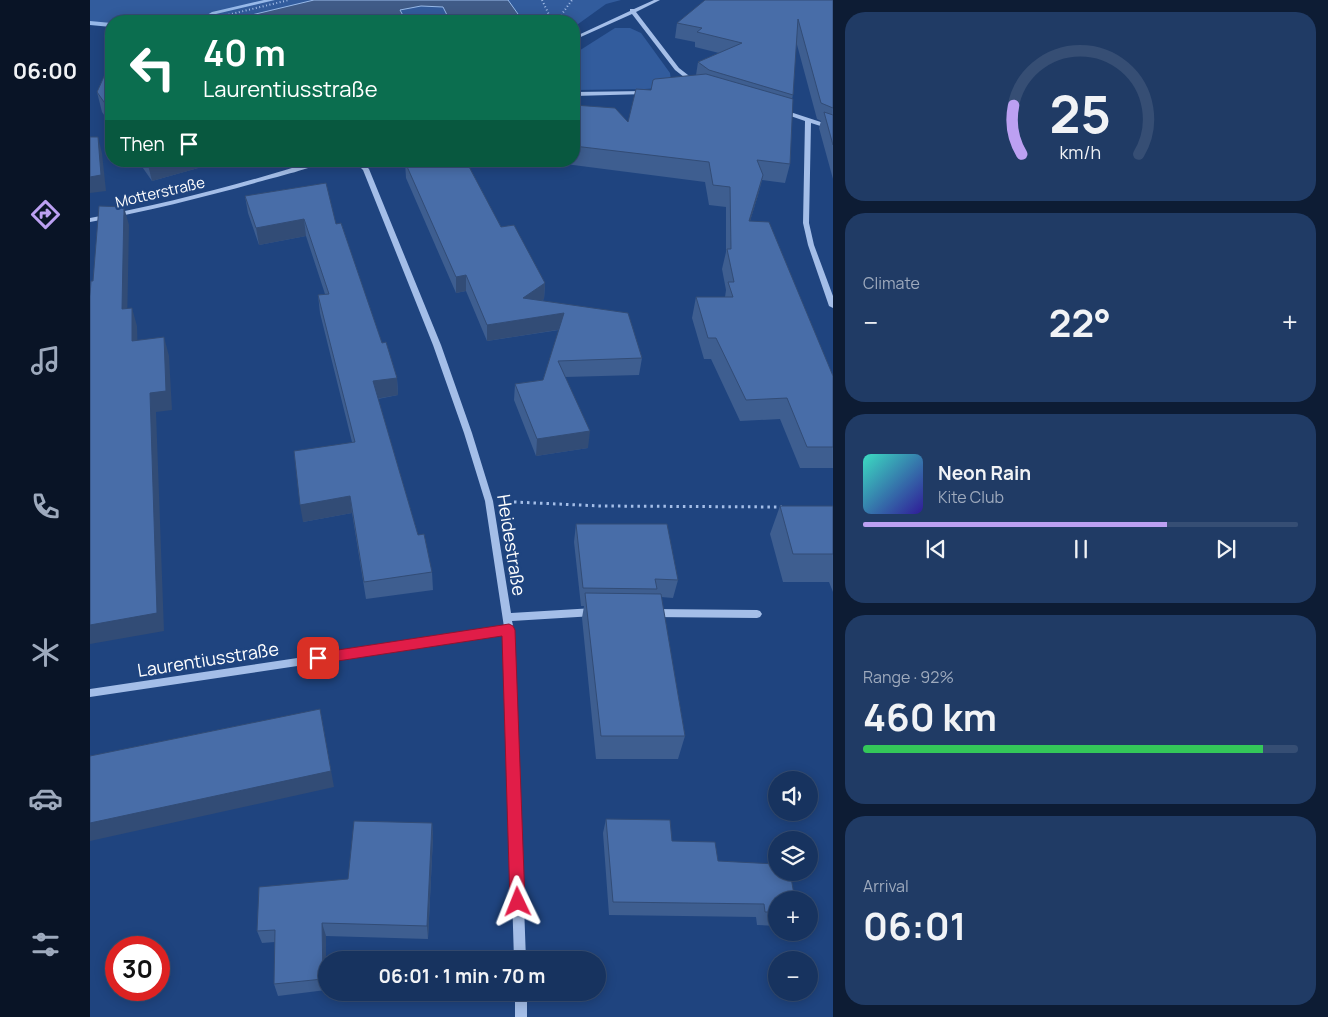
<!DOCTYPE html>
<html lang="en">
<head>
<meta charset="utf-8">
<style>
  body { margin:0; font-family:Manrope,sans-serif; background:#203b65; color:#f1f3f6; height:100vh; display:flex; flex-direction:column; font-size:19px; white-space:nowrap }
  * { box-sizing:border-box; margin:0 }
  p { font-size:16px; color:#9eaabd }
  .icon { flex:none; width:28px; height:28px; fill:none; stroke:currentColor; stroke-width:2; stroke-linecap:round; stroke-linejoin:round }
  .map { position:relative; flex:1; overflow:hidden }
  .drawer { display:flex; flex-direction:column; gap:12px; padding:12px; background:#0d1c34; width:495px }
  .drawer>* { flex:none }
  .hud { position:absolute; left:15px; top:15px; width:475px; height:152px; border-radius:20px; box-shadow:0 2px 12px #0003,0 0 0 1px #364e74; background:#0b6e4f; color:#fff; overflow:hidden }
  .tools { position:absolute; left:678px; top:771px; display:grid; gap:10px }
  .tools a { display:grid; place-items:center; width:50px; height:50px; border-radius:50%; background:#17335f; box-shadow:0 2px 12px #0003,0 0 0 1px #364e74; font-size:25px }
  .speed { position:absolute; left:15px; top:936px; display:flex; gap:10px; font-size:25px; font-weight:700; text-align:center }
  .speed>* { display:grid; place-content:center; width:65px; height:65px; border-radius:50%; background:#17335f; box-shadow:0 2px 12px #0003,0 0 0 1px #364e74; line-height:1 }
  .speed .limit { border:8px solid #d22; background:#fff; color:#111 }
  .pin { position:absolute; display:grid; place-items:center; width:42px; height:42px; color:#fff; margin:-21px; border-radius:10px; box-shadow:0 2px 8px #0006 }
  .me { position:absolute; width:55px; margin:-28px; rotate:358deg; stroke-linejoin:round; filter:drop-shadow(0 0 4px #0008) }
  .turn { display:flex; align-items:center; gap:18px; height:105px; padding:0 15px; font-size:22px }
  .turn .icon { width:65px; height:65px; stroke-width:2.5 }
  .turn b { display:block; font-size:35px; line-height:42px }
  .then { display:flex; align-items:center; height:48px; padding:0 15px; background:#0003; gap:10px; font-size:19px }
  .big { font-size:38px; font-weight:700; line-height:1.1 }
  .drawer .widget { flex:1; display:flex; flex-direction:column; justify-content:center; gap:8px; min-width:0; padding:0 18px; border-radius:20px; background:#203b65 }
  .drawer .dial { align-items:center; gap:0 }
  .dial svg { height:130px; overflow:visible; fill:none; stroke:#364e74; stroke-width:7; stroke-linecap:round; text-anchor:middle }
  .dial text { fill:#f1f3f6; stroke:none }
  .song { display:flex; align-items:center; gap:15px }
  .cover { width:60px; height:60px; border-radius:8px; background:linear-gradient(135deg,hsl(170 70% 55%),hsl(250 70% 35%)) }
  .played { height:5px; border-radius:2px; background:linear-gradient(90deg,#bca0f2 70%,#364e74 70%) }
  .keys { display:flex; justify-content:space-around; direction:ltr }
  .heat { display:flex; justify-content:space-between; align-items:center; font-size:28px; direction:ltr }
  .charge { height:8px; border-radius:4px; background:linear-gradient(90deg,#34c759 92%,#364e74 0) }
  .trip { position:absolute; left:228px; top:951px; width:288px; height:50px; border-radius:25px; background:#17335f; box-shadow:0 2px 12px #0003,0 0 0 1px #364e74; font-weight:700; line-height:50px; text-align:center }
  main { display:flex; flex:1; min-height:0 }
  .dock { display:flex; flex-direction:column; width:90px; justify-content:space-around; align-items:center; background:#091426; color:#9eaabd }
  .dock .icon { width:35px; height:35px }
  .dock .active { color:#bca0f2 }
  .dock b { font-size:22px; color:#f1f3f6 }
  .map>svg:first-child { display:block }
  .green { fill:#325c9d }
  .water { fill:#405b87; stroke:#97b9e9 }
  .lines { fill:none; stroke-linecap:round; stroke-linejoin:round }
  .stream { fill:#97b9e9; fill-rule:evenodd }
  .path-far1 { stroke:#a4bee8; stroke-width:2; stroke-dasharray:1 2.5; stroke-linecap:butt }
  .path { stroke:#a4bee8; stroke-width:3; stroke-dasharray:2.5 4; stroke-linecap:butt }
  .minor { fill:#a4bee8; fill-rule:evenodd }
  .wall { fill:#3e5e90 }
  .shaded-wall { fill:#324c76 }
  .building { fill:#486da8; stroke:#324c76 }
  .route { fill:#e11d48; stroke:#92132f }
  .labels { text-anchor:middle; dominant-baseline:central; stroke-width:5; stroke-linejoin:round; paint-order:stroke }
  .far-street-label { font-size:15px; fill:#fff; stroke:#1f447f }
  .street-label { font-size:18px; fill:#fff; stroke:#1f447f }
</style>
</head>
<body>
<main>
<nav class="dock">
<b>06:00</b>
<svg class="icon active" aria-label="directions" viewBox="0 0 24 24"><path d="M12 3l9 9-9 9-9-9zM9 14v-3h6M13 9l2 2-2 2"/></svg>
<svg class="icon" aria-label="music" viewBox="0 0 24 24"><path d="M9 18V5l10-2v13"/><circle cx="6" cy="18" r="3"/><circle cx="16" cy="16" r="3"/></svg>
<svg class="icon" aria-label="phone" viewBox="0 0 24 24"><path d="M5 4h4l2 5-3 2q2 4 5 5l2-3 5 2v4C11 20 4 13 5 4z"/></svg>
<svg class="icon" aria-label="climate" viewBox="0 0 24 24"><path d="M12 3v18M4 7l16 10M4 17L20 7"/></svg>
<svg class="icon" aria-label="car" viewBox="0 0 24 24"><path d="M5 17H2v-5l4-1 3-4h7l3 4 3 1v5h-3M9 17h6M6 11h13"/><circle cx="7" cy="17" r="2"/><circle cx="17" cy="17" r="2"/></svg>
<svg class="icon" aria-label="filters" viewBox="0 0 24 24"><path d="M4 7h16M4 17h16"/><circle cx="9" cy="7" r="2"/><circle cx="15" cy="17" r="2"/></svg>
</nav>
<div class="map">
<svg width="743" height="1017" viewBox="0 0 743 1017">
  <rect width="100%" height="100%" fill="#1f447f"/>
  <path class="green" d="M0 0H531L516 4 484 27V21H21V25L0 24Z
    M525 28H540L551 33 580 73 581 80 569 88 555 89 484 90V54Z"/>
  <path class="water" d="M224 0H418L433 21H346L358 17 353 7 331 6 310 10 316 21H322H149V18Z"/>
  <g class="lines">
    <path class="stream" d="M174 0H185L126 14 114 21H107L122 12Z
      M0 21 21 23V27L0 25Z"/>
    <path class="path-far1" d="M452 0 462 21
      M130 21 129 17 199 0
      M467 21 482 0"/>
    <path class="path" d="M424 502 511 506 692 507"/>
    <path class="minor" d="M564 0H570L546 12 589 68 607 82V84H603L585 70 542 14 484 40V37L540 11V9H544Z
      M555 91 557 92V94L484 96V92Z
      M691 109 743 126V130L721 123 719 223 724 245 743 296V308L739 306 718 245 713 223 715 121 689 112 688 111Z
      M225 161H235C220 169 190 176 172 181 115 197 58 211 0 222V218C76 204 151 184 225 161Z
      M264 161H271L279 169 351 345 382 433 403 501 421 613 504 608 507 609 509 612 507 615 504 616 422 621 424 630 436 960H424L414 635 0 697V689L414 627 395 501 374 433 343 345 273 170Z
      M562 609 667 610 670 611 672 614 670 617 667 618 562 617 559 616 557 613 559 610Z
      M425 992H437V1017H425Z"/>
  </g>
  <path class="wall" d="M743 0V179L729 128 731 121 727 119 706 41 703 95 702 99 700 164 695 183 672 180 668 195 660 221 743 376V468H710L690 419 650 421 621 359H614L602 318 606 297H635L636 290 632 269 636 252V207L619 205 615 182 452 161H484V105L538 122 561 90 606 75 608 62 629 53 605 47V42L585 38 587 23Z
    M21 61V125L12 112 7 92Z
    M48 161H133L62 181Z
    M315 162 411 227 455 283 454 299 452 300 552 358 549 375 475 377 498 448 446 456 424 400 425 384 453 380 469 330 397 341 376 291 366 293 316 178Z
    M155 196 246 224 292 343 307 378 308 395 288 399 328 535 342 572 343 590 276 599 262 513 213 522 262 442 230 313 228 295 235 294 216 236 169 245 158 213Z
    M690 506H743V592L739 582H693L680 534Z
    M486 524 588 580 583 598 571 597 595 736 588 759H506L492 618 494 606H491L484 542Z
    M516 819 582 841 628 861 686 900V926L667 925 666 917 519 915 513 833Z
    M342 823 343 837 338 939 236 936V990L188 996 184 984 185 942 172 943 167 931 258 879Z"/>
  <path class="shaded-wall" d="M8 137 12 153 16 191 0 193V177Z
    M57 161H133L62 181Z
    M673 175 668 195 654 241 659 221Z
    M34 207 39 225 37 328 32 309Z
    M214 219 216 236 169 245 166 228Z
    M376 275V291L366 293V277Z
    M455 283 454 299 432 314 433 298Z
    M42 308 47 326 48 360 42 341Z
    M474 313 473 329 397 341V325Z
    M74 337 79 356 82 410 66 412 74 631 0 644V625L60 393Z
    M307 378 308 395 285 399 283 381Z
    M500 431 498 448 446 456 447 439Z
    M260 496 262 513 213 522 210 505Z
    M230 709 244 787 0 841V823Z
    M342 823 343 837 338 939 337 926Z
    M232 923 236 936V989L233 979Z"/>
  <path class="building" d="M615 0H743V108L731 103 708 19 703 95 619 70 608 62 652 43 607 32 612 28 587 23Z
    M21 61V112L7 92Z
    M616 74 703 99 700 164 667 160 673 175 659 221 679 222 743 376V447H717L697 398 656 400 626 338H618L606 297H643L638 282H644L637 249H641L640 187 623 185 619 162 484 146V105L525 108 538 122 546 89 561 90 563 80 565 79Z
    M734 112 743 115V145Z
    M0 137H8L11 175 0 177Z
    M322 161H376L411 227 424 225 455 283 433 298 538 313 552 358 468 361 500 431 447 439 425 384 453 380 474 313 397 325 376 275 366 277 315 162Z
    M236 183 246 224 251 223 292 343 296 342 307 378 283 381 328 535 334 534 342 572 274 582 260 496 210 505 204 451 265 442 228 295 239 294 214 219 166 228 155 196Z
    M9 206 34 207 32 309 42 308V341L74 337 76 391 60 393 67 613 0 625V296L1 281H3Z
    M690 506H743V554H703Z
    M486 524H577L588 580 565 579 567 589 493 588Z
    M495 593 571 594 595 736H511Z
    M230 709 241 771 0 823V756Z
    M516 819 580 820 582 841 625 842 628 861 686 864V872H700L705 900H686V912H675L674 904 523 902Z
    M264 821 342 823 337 926 232 923 233 979 184 984 185 930 167 931 169 887 258 879Z"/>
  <path class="route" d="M419 624 423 626 425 630 435 902 433 907 428 909 422 907 420 902 412 636 228 664 224 662 222 658 224 654 228 653Z"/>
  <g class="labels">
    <g class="far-street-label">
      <text transform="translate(70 192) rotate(-13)">Motterstraße</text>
    </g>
    <g class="street-label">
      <text transform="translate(422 545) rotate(81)">Heidestraße</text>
      <text transform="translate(118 659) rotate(-9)">Laurentiusstraße</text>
    </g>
  </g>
</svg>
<div class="tools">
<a><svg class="icon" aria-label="sound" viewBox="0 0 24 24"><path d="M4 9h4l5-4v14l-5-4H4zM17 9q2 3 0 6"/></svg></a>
<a><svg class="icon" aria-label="layers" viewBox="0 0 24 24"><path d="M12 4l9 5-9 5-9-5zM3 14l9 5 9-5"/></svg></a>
<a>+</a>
<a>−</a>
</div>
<div class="speed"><div class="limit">30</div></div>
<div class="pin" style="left:228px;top:658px;background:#d93025"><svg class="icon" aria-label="arrive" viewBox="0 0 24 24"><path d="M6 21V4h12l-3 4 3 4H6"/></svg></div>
<svg class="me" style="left:428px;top:902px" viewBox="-20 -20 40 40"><path d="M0-17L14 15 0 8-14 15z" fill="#e11d48" stroke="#fff" stroke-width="4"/></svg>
<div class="trip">06:01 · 1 min · 70 m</div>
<div class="hud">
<div class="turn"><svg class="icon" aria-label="left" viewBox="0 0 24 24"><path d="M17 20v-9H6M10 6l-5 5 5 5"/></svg><div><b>40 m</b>Laurentiusstraße</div></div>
<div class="then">Then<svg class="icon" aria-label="arrive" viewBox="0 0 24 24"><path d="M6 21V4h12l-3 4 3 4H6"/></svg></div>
</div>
</div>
<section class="drawer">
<div class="widget dial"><svg viewBox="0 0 100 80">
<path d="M14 69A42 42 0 1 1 86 69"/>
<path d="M14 69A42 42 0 0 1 9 39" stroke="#bca0f2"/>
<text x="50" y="56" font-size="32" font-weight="700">25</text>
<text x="50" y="72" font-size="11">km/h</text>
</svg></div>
<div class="widget"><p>Climate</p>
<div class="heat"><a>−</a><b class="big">22°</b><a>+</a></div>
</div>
<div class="widget">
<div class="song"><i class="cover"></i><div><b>Neon Rain</b><p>Kite Club</p></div></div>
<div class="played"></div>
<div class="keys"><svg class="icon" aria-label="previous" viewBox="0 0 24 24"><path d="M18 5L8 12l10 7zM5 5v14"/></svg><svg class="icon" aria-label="pause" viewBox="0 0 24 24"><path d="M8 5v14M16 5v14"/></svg><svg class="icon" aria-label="next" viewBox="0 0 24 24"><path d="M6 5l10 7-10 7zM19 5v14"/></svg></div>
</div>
<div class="widget"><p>Range · 92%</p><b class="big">460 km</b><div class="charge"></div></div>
<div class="widget"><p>Arrival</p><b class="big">06:01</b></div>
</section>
</main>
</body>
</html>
